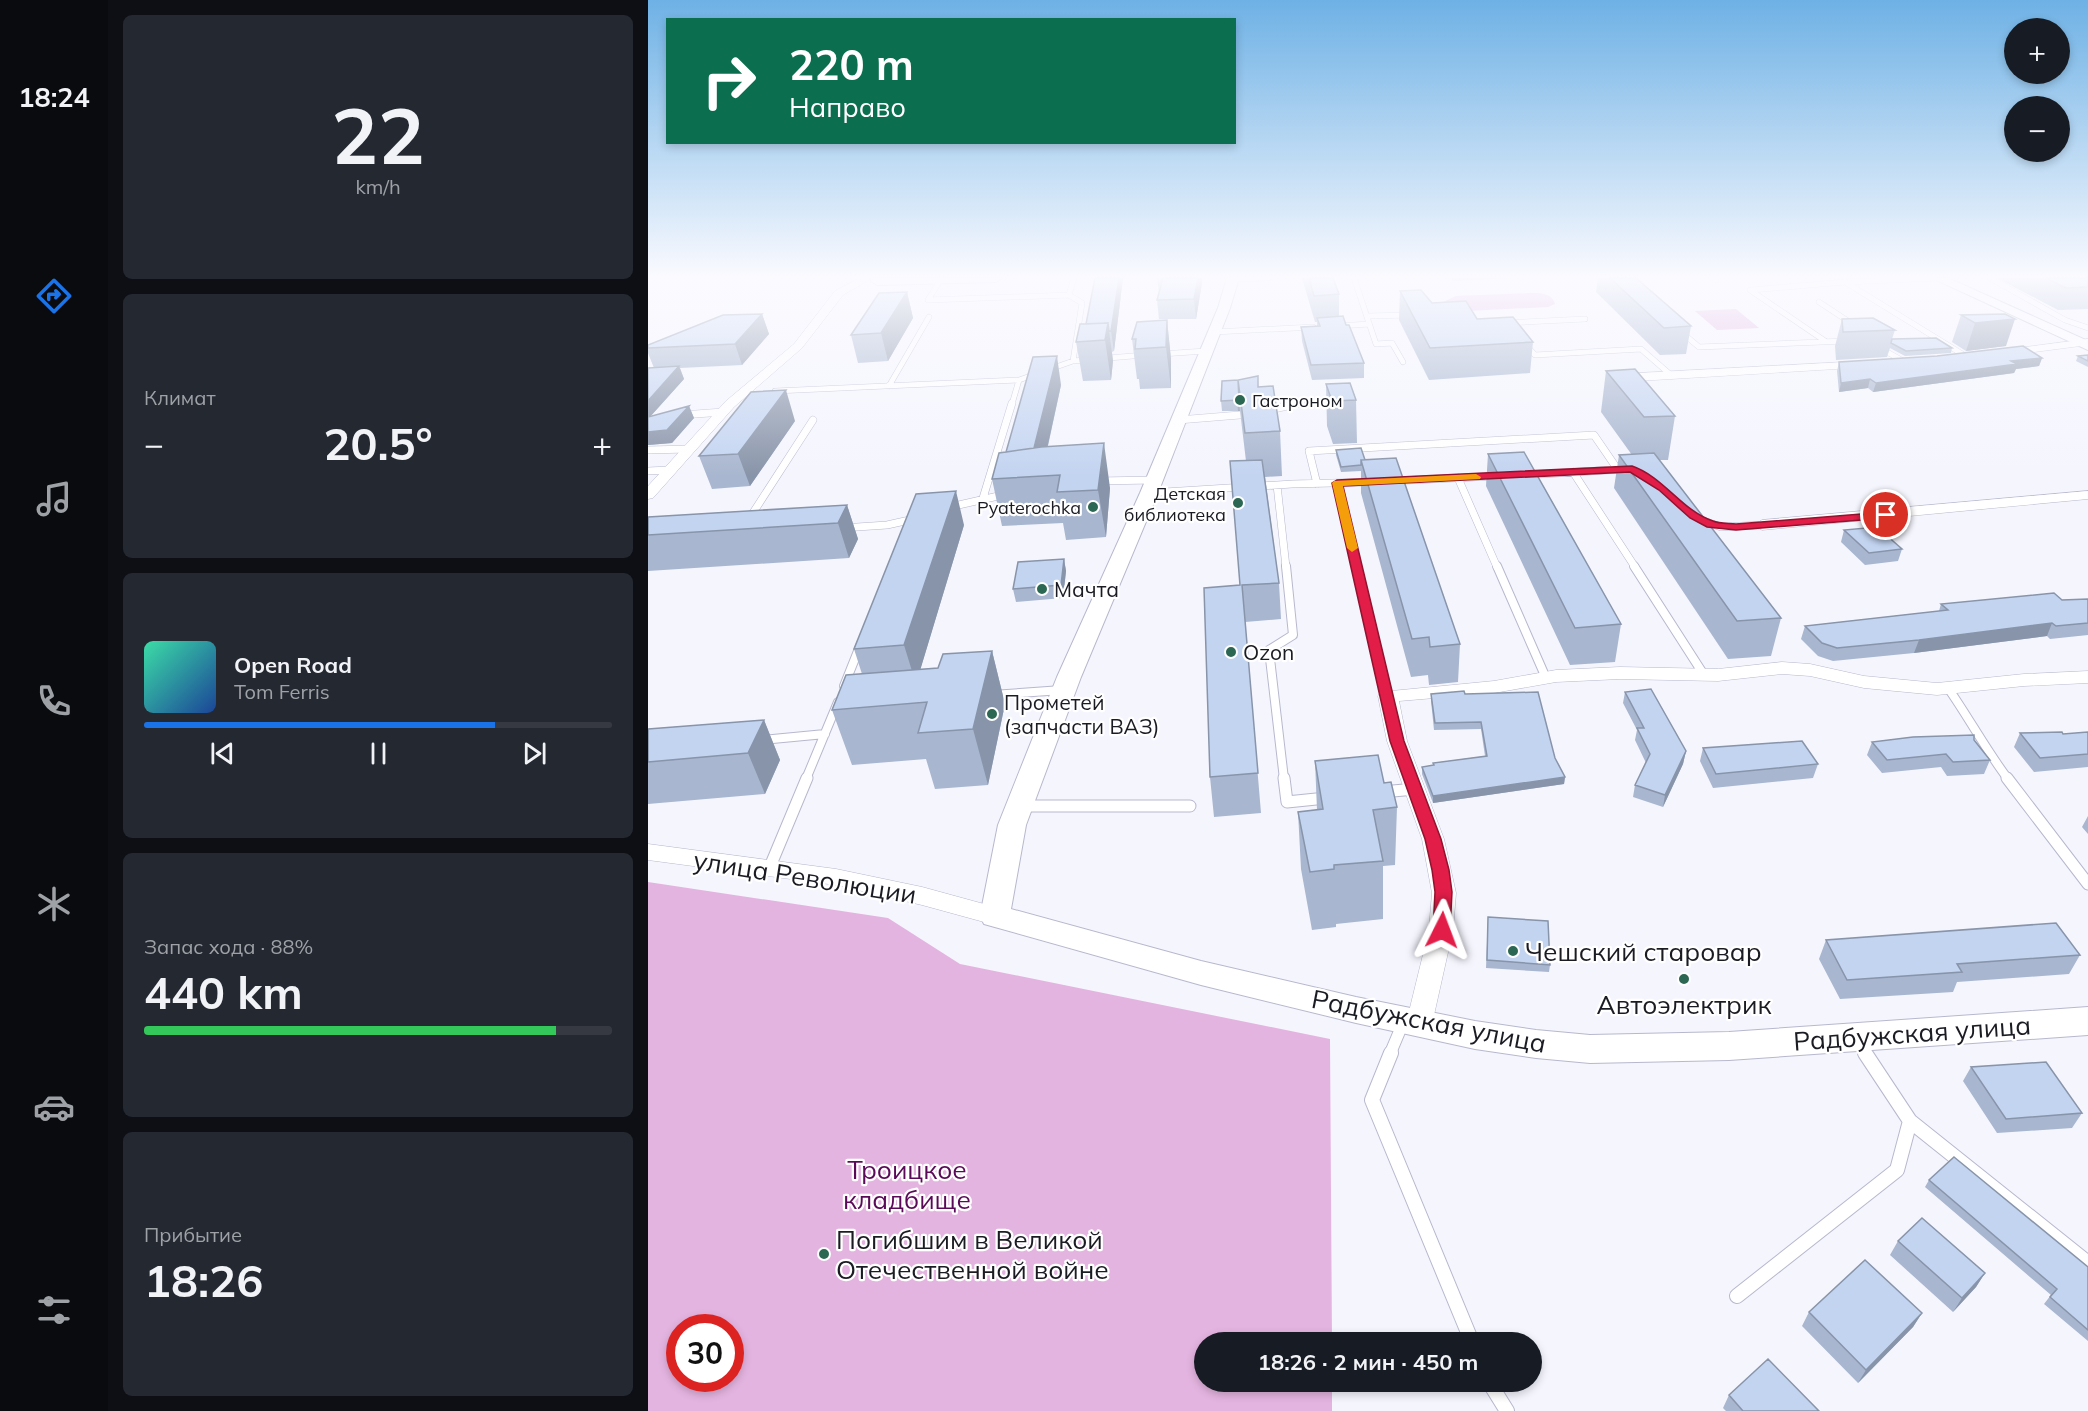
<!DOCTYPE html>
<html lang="ru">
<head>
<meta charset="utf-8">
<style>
  body { margin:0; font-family:Mulish,sans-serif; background:#242831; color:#f1f3f6; height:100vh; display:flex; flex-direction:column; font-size:22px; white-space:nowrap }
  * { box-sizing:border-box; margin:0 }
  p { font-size:20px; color:#9ea1a6 }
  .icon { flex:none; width:33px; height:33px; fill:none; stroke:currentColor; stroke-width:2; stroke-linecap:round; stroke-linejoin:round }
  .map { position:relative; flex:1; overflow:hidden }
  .drawer { display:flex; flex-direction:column; gap:15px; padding:15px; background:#0d0f14; width:540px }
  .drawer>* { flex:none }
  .guide { position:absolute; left:18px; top:18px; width:570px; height:126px; border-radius:0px; box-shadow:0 3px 9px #0003; background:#0b6e4f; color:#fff; overflow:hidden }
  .controls { position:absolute; left:1356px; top:18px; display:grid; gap:12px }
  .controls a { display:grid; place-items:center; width:66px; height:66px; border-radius:50%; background:#171b24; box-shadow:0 3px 9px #0003; font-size:30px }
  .speed { position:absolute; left:18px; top:1314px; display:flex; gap:12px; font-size:30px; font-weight:700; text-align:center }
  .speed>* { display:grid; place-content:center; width:78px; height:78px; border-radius:50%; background:#171b24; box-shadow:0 3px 9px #0003; line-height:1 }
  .speed .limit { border:9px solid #d22; background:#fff; color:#111 }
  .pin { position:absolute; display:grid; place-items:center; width:51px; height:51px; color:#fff; margin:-26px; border:3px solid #fff; border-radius:50%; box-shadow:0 2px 6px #0007 }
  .me { position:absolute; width:66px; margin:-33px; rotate:3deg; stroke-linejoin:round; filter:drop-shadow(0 0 4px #0008) }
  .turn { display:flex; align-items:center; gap:21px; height:126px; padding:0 24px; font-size:27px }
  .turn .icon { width:78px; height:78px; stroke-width:2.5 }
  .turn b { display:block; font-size:42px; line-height:51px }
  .big { font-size:45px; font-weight:700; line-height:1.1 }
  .drawer .widget { flex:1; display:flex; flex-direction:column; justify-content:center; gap:9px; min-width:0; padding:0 21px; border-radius:9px; background:#242831 }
  .drawer .dial { align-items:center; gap:0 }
  .dial b { font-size:78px; line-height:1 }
  .song { display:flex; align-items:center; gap:18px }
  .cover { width:72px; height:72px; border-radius:9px; background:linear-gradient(135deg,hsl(160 70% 55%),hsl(220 70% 35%)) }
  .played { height:6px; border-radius:3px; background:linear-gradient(90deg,#1a73e8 75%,#363941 75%) }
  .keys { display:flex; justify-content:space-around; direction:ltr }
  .heat { display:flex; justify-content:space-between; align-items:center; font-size:33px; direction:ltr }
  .charge { height:9px; border-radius:4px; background:linear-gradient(90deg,#34c759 88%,#363941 0) }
  .trip { position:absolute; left:546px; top:1332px; width:348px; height:60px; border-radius:30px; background:#171b24; box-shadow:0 3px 9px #0003; font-weight:700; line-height:60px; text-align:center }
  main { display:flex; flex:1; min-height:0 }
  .dock { display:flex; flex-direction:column; width:108px; justify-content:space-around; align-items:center; background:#090b0e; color:#9ea1a6 }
  .dock .icon { width:42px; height:42px }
  .dock .on { color:#1a73e8 }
  .dock b { font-size:27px; color:#f1f3f6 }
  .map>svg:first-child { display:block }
  .green { fill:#e4b4e0; fill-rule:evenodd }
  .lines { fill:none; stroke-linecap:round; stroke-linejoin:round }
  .service-far4-casing { stroke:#b7b8cd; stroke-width:6 }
  .service-far3-casing { stroke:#b7b8cd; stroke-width:8 }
  .service-far2-casing { stroke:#b7b8cd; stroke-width:10 }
  .service-far1-casing { stroke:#b7b8cd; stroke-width:13 }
  .service-casing { stroke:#b7b8cd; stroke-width:16 }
  .minor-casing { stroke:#b7b8cd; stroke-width:1 }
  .tertiary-casing { stroke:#b7b8cd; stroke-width:2 }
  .service-far4 { stroke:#fff; stroke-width:5 }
  .service-far3 { stroke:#fff; stroke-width:7 }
  .service-far2 { stroke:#fff; stroke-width:8 }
  .service-far1 { stroke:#fff; stroke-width:11 }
  .service { stroke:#fff; stroke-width:14 }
  .minor { fill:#fff; fill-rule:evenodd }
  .tertiary { fill:#fff; fill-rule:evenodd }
  .wall { fill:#a8b6cf }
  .shaded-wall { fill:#8894a9 }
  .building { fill:#c3d4f1; stroke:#8894a9; stroke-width:1.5 }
  .route { fill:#e11d48; stroke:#92132f; stroke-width:1.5 }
  .slow { fill:#f59e0b }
  .poi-dot { fill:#2b6752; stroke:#fff; stroke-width:2 }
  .labels { text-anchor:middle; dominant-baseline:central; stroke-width:4.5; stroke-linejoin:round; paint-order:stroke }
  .far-poi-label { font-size:18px; fill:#1b1c23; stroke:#fff; text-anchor:end }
  .poi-label { font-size:21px; fill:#1b1c23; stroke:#fff; text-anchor:start }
  .near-street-label { font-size:26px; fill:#1b1c23; stroke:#fff }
  .near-poi-label { font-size:26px; fill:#1b1c23; stroke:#fff; text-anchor:start }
  .near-park-label { font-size:26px; fill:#5a0a58; stroke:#fff }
</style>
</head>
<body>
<main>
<nav class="dock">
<b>18:24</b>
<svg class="icon on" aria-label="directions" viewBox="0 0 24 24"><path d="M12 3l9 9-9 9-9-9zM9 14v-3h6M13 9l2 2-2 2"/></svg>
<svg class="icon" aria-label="music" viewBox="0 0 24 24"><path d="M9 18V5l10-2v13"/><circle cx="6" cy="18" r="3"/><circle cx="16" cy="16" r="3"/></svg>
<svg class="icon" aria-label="phone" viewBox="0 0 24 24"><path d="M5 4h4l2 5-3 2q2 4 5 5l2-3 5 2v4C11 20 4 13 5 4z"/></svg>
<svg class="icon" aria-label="climate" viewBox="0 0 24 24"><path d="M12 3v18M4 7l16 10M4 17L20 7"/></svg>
<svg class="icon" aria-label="car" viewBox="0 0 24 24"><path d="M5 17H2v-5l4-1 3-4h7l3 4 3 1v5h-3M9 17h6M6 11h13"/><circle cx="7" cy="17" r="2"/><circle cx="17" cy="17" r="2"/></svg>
<svg class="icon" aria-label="filters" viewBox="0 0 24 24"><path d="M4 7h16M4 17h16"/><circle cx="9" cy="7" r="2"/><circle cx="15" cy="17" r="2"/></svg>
</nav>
<section class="drawer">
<div class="widget dial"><b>22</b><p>km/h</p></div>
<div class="widget"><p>Климат</p>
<div class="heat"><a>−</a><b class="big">20.5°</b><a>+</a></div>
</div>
<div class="widget">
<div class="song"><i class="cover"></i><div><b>Open Road</b><p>Tom Ferris</p></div></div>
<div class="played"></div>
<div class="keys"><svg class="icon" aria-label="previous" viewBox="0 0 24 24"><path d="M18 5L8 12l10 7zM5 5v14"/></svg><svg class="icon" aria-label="pause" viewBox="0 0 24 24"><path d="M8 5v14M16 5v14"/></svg><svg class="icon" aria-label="next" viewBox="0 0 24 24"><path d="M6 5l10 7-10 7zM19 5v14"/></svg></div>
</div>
<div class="widget"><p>Запас хода · 88%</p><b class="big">440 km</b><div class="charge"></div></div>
<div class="widget"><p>Прибытие</p><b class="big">18:26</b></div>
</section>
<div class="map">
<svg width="1440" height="1411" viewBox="0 0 1440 1411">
  <rect width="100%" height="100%" fill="#f5f5fe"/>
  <path class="green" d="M882 293C892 293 904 293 907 304L900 307 818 311 798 306 795 302 808 296Z
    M1088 309 1111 328 1069 330 1047 311Z
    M0 882 240 918 312 964 682 1039 684 1342H556V1382H684V1411H0ZM32 1328H82V1378H32Z"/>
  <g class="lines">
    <g class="service-far4-casing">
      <path id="service-far4" d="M706 278 728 344 744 343 755 362
        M1066 278 1068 280
        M1290 278 1197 282 1319 357
        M1342 278 1417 320 1440 328
        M293 279 280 300 421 295 434 303 425 361
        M584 279 621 278
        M421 295 426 278
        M1171 302 1206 325
        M720 316 762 315
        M858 323 937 319
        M691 326 721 324
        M1032 331 1051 347 1198 341
        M566 332 665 327
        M1177 341 1102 290 1197 282
        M877 344 887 355 993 349 1024 376
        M1230 347 1257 362
        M513 354 558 351
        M241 386 281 317
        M127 391 371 380 425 361 496 355
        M364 404 371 380
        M647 404 653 403"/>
    </g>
    <g class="service-far3-casing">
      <path id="service-far3" d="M617 411 653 403
        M34 415 75 412
        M530 420 604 414
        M0 450 41 449
        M0 471 21 470
        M925 472 987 567
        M878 475 978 469
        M810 478 849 567
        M450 481 506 480
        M743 481 849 476
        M689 483 709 567
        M669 484 661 451 946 435 970 470
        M629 485 638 567
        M501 493 644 484 724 482
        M335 498 364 403
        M302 507 359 494
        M101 519 165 420
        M1050 519 1073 527 1114 525
        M194 528 239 525 266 519"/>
    </g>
    <g class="service-far2-casing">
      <path id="service-far2" d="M709 566 740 696
        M849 566 898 678
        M986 566 1056 675
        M196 686 212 646
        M1300 688C1321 718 1338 750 1360 779
        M344 695 414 690
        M114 740 177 734
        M158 779 190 702
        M636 779 621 650 645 635 638 566"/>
    </g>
    <g class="service-far1-casing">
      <path id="service-far1" d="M636 778 639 802 678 798
        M1359 778 1440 884
        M734 792 767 789
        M373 806H542
        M121 869 159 778
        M1210 1042 1218 1054
        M742 1054 755 1023"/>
    </g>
    <g class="service-casing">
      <path id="service" d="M743 1053 724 1100 824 1342
        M1217 1053 1262 1121 1440 1263
        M1089 1296 1249 1170 1262 1121
        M841 1382 859 1411"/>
    </g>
    <g class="minor-casing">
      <path id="minor" d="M212 278H224L195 295 154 348 86 407 5 498 0 499V486L78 401 146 344 187 291Z
        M1440 339V345L1356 356 1350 353 1356 350Z
        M1217 361 1223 365 1221 367 973 382 967 378 973 374Z
        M1440 491V499L1114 530 1106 525 1114 520Z
        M1134 662 1162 664 1216 676 1289 683 1376 674 1440 671V683L1376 686 1289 695 1216 688 1162 676 1134 674 1070 681 972 679 908 682 846 693 751 701 759 741 796 839 808 893 805 930 784 1024 780 1032 771 1035 762 1032 758 1024 781 930 784 893 774 839 739 741 730 696 733 692 846 681 908 670 972 667 1070 669Z
        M0 844 188 869 274 887 347 907 356 910 359 916 356 922 347 925 274 905 188 885 0 860Z"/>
    </g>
    <g class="tertiary-casing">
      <path id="tertiary" d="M225 278H354L348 282 229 285 223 281Z
        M579 278H591L582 308 510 493 433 677 378 825 363 909 553 961 708 997 827 1021 888 1030 942 1035 1081 1032 1440 1007V1035L1081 1060 942 1063 888 1058 827 1049 708 1023 553 985 336 924 332 916 350 825 409 677 492 493 570 308Z
        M1284 278H1300L1440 341V350Z"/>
    </g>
    <use href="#service-far4" class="service-far4"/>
    <use href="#service-far3" class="service-far3"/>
    <use href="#service-far2" class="service-far2"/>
    <use href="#service-far1" class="service-far1"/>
    <use href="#service" class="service"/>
    <use href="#minor" class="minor"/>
    <use href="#tertiary" class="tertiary"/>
  </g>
  <path class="wall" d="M475 278 466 351 464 352 465 361 463 380 435 381 428 342 438 324Z
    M509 278H554V283L548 319H511L509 300 511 293Z
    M654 278H685L691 294V316L698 325 716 363V378L664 380 654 341 653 327 669 326V322H667Z
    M803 278H861L805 281Z
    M950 278H988L1043 326 1038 354 1012 355 948 292Z
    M1349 278H1440V309L1410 310Z
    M752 291 829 319 885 342 882 373 781 380 751 320Z
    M259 292 265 318 240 361 210 363 203 335Z
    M114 314 121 334 94 365 32 368 36 379 2 417 41 406 46 418 24 443 0 445V368H6L0 353V345Z
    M1357 314 1358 346 1318 351 1304 342 1313 315Z
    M1194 319 1247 330 1244 339 1304 348 1303 353 1257 356 1242 348 1239 357 1188 360 1187 346Z
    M519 320 523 359V388L492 389 491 379H489L484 339Z
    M1440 355V367L1428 361 1430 356Z
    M1394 358 1391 366 1368 369 1366 373 1225 392 1220 388 1191 392 1189 371 1191 362Z
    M958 371 1027 416 1020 460H1011L1133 618 1123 656 1080 659 966 488 971 455H984L953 412Z
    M678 384 708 400 709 443 685 444 679 426Z
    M413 385 400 446 462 488 458 537 418 540 415 523 354 526 344 479 358 452Z
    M611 387 632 431 634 476 617 477 631 583 633 619 597 622 613 813 566 817 562 777 592 585 598 461 592 411H574L573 401Z
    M147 421 102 486 64 489 51 456Z
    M688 450 717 460 812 644 810 682 781 685 780 675 763 677 713 493V471L693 472 688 455Z
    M840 454 973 624 967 662 922 665 838 486Z
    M199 505 210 539 201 558 0 571V517Z
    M316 525 272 670 290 668 344 651 357 704 340 785 287 789 278 759 204 765 184 710 214 674 206 649Z
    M1196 530 1254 549 1250 561 1217 565 1193 542Z
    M416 559 418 571 415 598 368 602 365 589Z
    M1440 599V635L1402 639 1399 636 1266 653 1185 661 1170 656 1153 639 1157 626 1291 611 1293 604Z
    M977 692 1038 751 1035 764 1015 807 985 797 987 785 998 763 987 740 989 730 975 703Z
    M783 694H817L907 758 917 777 916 784 785 803 774 774V767L785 765V763L837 756 833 729 786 730 783 701Z
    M116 720 132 760 117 794 0 804V729Z
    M1440 732V767L1386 772 1366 747 1372 733 1415 734Z
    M1326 740 1342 760 1336 774 1299 776 1293 767 1234 773 1219 755 1224 742Z
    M1055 748 1170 764 1165 778 1065 788 1052 761Z
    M667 761 736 783 749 807 747 865 735 866V919L688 924V927L664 930 653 869 650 812 669 810Z
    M1440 816V834L1434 827Z
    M840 917 902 965 901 972 838 968Z
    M1178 940 1432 955 1421 974 1309 982 1305 992 1192 999 1171 959Z
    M1323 1067 1434 1113 1424 1128 1349 1133 1315 1081Z
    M1281 1180 1440 1267V1341L1396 1304 1403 1295 1277 1187Z
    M1250 1241 1337 1273 1328 1287 1305 1312 1242 1255Z
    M1161 1312 1274 1313 1265 1327 1210 1383 1154 1326Z
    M1081 1395 1171 1411H1078L1075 1408Z"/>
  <path class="shaded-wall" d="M471 278H475L466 351 463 331Z
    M550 278H554V283L548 319 546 299Z
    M259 292 265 318 240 361 233 333Z
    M114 314 121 334 94 365 87 344Z
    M1367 319 1358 346 1318 351 1327 323Z
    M519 320 523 359V388L518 347Z
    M460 323 465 361 463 380 457 340Z
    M409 356 413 385 393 476 362 478Z
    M1394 358 1391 366 1368 369 1366 373 1225 392 1228 383 1363 361Z
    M31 366 36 379 0 419V401Z
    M1222 379 1220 388 1191 392 1193 383Z
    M138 390 147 421 102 486 90 454Z
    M591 400 592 411H590L589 401Z
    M41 406 46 418 24 443 0 445V432Z
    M456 443 462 488 458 537 450 490Z
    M308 491 316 525 268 684 256 645Z
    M199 505 210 539 201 558 190 523Z
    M416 559 418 571 415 598 413 585Z
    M1404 623 1399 636 1266 653 1271 640Z
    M344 651 357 704 340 785 325 729Z
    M116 720 132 760 117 794 100 753Z
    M1038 751 1035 764 1015 807 1017 795Z
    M917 777 916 784 785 803V796Z
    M1337 1273 1328 1287 1305 1312 1314 1298Z
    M1274 1313 1265 1327 1210 1383 1218 1370Z"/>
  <path class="building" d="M447 278H471L463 331H461L460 323 438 324Z
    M515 278H550L546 299 509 300Z
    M661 278H685L691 294 666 296Z
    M962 278H988L1043 326 1016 328Z
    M1398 278H1440V287L1418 288Z
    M773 290 784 303 818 301 829 319 865 317 885 342 782 348 752 291Z
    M259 292 233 333 203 335 231 293Z
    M114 314 87 344 0 348V345L75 315Z
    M1357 314 1367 319 1327 323 1313 315Z
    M695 316 698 325H701L716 363 663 365 653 327 672 326 669 318Z
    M1225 318 1247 330 1195 332 1194 319Z
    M519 320 518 347 487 349 488 339H484L489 322Z
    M460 323 457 340 428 342 432 324Z
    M1288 338 1304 348 1258 351 1243 343 1244 339Z
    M1375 346 1394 358 1363 361 1369 364 1228 383 1222 379 1193 383 1191 362 1289 356Z
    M1440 355V361L1430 356Z
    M409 356 386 448 358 452 385 357Z
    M31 366 0 401V368Z
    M987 369 1027 416 996 417 958 371Z
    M610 376V387L625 386 632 431 597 433 590 380Z
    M590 380 591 400 573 401 574 381Z
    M702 383 708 400 684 401 678 384Z
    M138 390 90 454 51 456 103 392Z
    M41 406 19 430 0 432V417Z
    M456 443 450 490 409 492 412 475 344 479 351 453 393 447Z
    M713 448 717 460H713V465L693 467 688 450Z
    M876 452 973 624 927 628 840 454Z
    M1006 453 1133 618 1089 621 971 455Z
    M748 458 812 644 782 647 781 637 764 639 713 460Z
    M614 460 631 583 594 585 610 773 562 777 556 588 592 585 582 461Z
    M308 491 256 645 206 649 268 494Z
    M199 505 190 523 0 535V517Z
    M1229 527 1254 549 1221 553 1196 530Z
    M416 559 413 585 365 589 370 562Z
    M1406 593 1414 600 1440 599V623L1408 626 1404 623 1271 640 1189 648 1174 643 1157 626 1300 610 1293 604Z
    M344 651 325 729 270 733 279 702 184 710 198 675 290 668 295 654Z
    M1003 689 1038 751 1017 795 987 785 1002 754 989 728H996L977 692Z
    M816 691 817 694 890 692 907 758 917 777 785 796 774 767 786 765 785 763 839 756 833 722 787 723 783 694Z
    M116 720 100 753 0 762V729Z
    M1414 732 1415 734 1440 732V754L1392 758 1372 733Z
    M1326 735V740L1342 760 1305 762 1298 754 1239 760 1224 742 1265 737Z
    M1154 741 1170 764 1068 774 1055 748Z
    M730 755 736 783 743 782 749 807 725 810 735 861 686 865V869L662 872 650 812 675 809 667 761Z
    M840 917 900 921 902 965 839 960Z
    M1408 923 1432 955 1309 964 1314 972 1199 980 1178 940Z
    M1398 1062 1434 1113 1358 1119 1323 1067Z
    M1306 1157 1440 1267V1330L1402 1297 1409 1289 1281 1180Z
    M1274 1218 1337 1273 1314 1298 1250 1241Z
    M1217 1260 1274 1313 1218 1370 1161 1312Z
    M1120 1359 1171 1411H1095L1081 1395Z"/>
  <linearGradient id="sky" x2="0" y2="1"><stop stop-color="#6eb1e5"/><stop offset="0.58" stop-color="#fafaff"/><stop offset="1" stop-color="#fafaff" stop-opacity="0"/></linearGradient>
  <rect width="1440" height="476" fill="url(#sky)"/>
  <path class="route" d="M984 466C1016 477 1034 511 1065 521 1072 524 1081 523 1088 524L1238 512 1244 515 1238 518 1088 530 1059 527 1042 518 1011 490 982 472 695 486 756 741 793 839 801 870 804 892 802 930 800 935 794 937 787 935 785 930 787 892 784 870 777 839 742 741 684 483 689 480Z"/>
  <path class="slow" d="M828 474 833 477 832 479 695 486 710 548 704 552 699 548 684 483 686 481Z"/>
  <g class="poi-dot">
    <circle cx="592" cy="400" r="6"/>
    <circle cx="590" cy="503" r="6"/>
    <circle cx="445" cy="507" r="6"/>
    <circle cx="394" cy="589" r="6"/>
    <circle cx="583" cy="652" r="6"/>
    <circle cx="344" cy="714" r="6"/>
    <circle cx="865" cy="951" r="6"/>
    <circle cx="1036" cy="979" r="6"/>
    <circle cx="176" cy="1254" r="6"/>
  </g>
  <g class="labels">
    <g class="far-poi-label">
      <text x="604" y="400" text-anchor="start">Гастроном</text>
      <text x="578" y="493">Детская<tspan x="578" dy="21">библиотека</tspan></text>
      <text x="433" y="507">Pyaterochka</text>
    </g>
    <g class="poi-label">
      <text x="406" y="589">Мачта</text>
      <text x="595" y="652">Ozon</text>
      <text x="356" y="702">Прометей<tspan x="356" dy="24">(запчасти ВАЗ)</tspan></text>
    </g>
    <g class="near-street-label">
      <text transform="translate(157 877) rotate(9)">улица Революции</text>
      <text transform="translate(781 1021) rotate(11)">Радбужская улица</text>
      <text transform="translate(1264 1033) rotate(-4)">Радбужская улица</text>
    </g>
    <g class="near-poi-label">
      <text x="877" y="951">Чешский старовар</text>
      <text x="1036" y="1004" text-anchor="middle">Автоэлектрик</text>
      <text x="188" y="1239">Погибшим в Великой<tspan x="188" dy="30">Отечественной войне</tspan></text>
    </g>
    <g class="near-park-label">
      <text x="259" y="1169">Троицкое<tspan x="259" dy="30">кладбище</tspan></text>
    </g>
  </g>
</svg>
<div class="controls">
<a>+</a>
<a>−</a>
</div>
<div class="speed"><div class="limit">30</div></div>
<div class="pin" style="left:1238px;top:515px;background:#d93025"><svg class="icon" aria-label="arrive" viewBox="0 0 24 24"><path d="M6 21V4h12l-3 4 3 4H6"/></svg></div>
<svg class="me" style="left:794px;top:930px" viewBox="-20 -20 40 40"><path d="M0-17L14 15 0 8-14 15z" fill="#e11d48" stroke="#fff" stroke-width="4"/></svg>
<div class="trip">18:26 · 2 мин · 450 m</div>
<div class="guide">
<div class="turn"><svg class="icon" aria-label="right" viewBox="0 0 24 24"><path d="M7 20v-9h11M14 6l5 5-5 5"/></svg><div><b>220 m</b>Направо</div></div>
</div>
</div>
</main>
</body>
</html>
